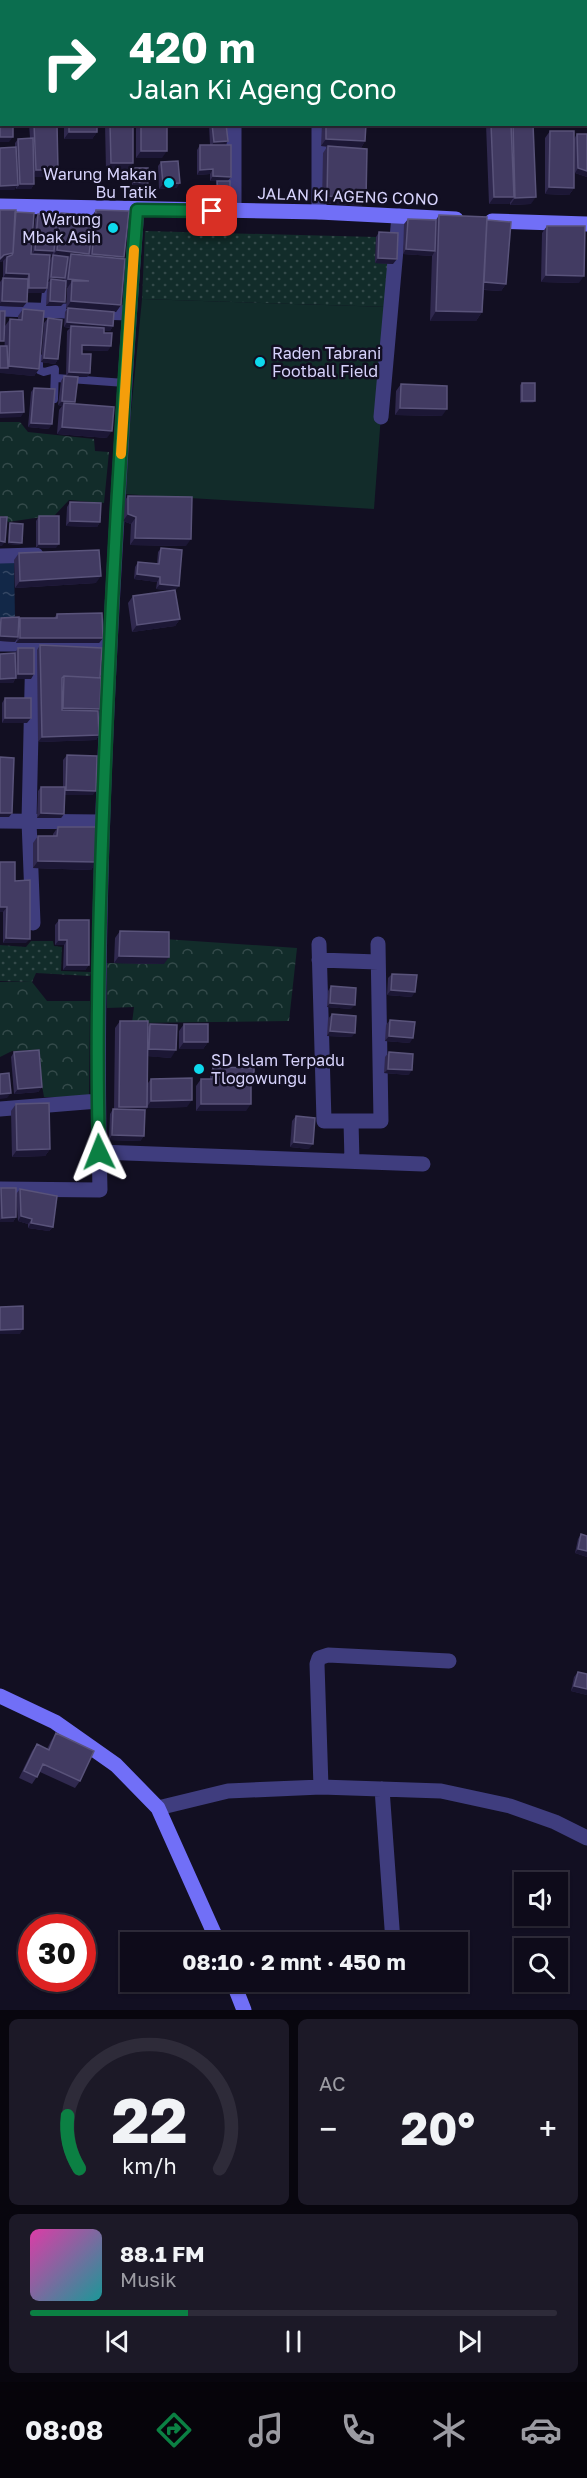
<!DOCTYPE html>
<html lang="id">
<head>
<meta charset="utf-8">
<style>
  body { margin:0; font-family:"Golos Text",sans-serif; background:#1c1927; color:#f1f3f6; height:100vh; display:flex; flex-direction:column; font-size:22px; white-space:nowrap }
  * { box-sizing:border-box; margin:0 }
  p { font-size:20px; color:#9b9ba2 }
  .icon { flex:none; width:33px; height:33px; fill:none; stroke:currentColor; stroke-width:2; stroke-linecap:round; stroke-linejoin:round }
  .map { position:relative; height:2010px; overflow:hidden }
  .details { display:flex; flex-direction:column; gap:9px; padding:9px; background:#08060e; flex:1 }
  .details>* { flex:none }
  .hud { position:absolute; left:0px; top:0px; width:588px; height:126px; box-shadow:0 2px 4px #0004,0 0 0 2px #2e2b39; background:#0b6e4f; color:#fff; overflow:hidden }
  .buttons { position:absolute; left:514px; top:1872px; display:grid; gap:12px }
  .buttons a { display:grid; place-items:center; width:54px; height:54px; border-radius:0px; background:#0e0b1a; box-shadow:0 2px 4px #0004,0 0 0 2px #2e2b39; font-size:30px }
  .speed { position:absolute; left:18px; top:1914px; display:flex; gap:12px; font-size:30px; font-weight:700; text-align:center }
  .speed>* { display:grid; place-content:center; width:78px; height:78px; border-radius:50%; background:#0e0b1a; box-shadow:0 2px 4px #0004,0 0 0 2px #2e2b39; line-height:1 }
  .speed .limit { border:9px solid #d22; background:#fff; color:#111 }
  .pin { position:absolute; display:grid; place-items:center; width:51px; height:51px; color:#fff; margin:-26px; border-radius:12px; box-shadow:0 3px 9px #0006 }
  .me { position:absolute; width:66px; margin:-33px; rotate:358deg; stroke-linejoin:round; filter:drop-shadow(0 0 4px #0008) }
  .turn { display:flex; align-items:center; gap:21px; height:126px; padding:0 30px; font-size:27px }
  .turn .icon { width:78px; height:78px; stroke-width:2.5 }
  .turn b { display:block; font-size:42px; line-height:51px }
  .big { font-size:45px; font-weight:700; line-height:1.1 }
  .details .tile { flex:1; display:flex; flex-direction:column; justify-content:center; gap:9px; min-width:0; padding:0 21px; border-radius:9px; background:#1c1927 }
  .details .dial { align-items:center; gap:0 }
  .dial svg { height:156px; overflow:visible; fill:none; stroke:#2e2b39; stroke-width:7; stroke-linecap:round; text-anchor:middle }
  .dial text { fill:#f1f3f6; stroke:none }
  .song { display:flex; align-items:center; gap:18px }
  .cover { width:72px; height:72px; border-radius:9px; background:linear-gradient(135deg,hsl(320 70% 55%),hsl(180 70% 35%)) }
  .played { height:6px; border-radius:3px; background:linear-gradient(90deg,#0b8043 30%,#2e2b39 30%) }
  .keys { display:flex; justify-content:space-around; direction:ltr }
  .heat { display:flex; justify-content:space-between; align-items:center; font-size:33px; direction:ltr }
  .details .tiles { flex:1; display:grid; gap:9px; grid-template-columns:1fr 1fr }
  .tile:last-child { grid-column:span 2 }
  .trip { position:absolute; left:120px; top:1932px; width:348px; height:60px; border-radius:0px; background:#0e0b1a; box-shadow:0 2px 4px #0004,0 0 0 2px #2e2b39; font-weight:700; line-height:60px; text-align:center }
  .tabs { display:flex; height:96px; justify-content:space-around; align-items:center; background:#06040a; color:#9b9ba2 }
  .tabs .icon { width:42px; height:42px }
  .tabs .on { color:#0b8043 }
  .tabs b { font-size:27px; color:#f1f3f6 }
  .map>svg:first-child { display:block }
  .grass { fill:url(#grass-dots) }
  .forest { fill:url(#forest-crowns) }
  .pitch { fill:#122c2a }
  .water { fill:url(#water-ripples) }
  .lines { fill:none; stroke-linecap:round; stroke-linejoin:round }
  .service { stroke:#3f3d7e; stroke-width:8 }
  .minor { stroke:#3f3d7e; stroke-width:15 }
  .secondary { stroke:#716ff7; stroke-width:15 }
  .wall { fill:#30294f; fill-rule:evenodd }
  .shaded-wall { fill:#1c1735 }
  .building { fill:#423b62; stroke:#59537a; stroke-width:1.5 }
  .route-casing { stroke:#07532c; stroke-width:15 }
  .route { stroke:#0b8043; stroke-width:10 }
  .slow { stroke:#f59e0b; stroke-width:10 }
  .poi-dot { fill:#0ed9ed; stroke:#120f22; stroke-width:2 }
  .labels { text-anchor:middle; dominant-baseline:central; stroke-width:5; stroke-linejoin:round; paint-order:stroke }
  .poi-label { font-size:16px; fill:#d7d3fc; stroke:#120f22; text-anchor:end }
  .street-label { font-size:16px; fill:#d7d3fc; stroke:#120f22 }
</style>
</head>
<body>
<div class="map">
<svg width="587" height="2010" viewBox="0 0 587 2010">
  <defs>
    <pattern id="grass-dots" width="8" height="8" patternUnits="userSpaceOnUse" patternTransform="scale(1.5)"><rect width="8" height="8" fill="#122c2a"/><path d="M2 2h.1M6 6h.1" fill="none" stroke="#344a4a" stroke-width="1.8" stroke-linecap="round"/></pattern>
    <pattern id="forest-crowns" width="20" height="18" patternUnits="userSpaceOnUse" patternTransform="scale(1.5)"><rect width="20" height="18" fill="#122c2a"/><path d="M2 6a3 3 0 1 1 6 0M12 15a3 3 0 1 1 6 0" fill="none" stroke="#344a4a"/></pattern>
    <pattern id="water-ripples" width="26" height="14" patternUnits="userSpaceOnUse" patternTransform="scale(1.5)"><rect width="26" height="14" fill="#122848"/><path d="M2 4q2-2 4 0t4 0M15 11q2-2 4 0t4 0" fill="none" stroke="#344663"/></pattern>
  </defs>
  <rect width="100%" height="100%" fill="#120f22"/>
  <path class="grass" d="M145 231 376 237 375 263 394 264 389 307 142 299Z
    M31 941H53L54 946 62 947 61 971 91 972 90 976 36 973 32 982 0 981V945L26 947Z"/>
  <path class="forest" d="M0 422H20L28 432 94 439 95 451 109 452 104 503 69 500 55 515 8 522 4 516H0Z
    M164 939 297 948 289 1021 132 1023 134 1007 107 1008 106 963 163 964Z
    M0 982H32L47 1001H90L89 1097H44L36 1050 12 1051 0 1057Z"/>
  <path class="pitch" d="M142 299 389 307 374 509 123 494Z"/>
  <path class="water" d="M0 560H14L15 620H0Z"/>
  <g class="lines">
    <path class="service" d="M44 312 47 280
      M39 358V370L44 372 55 369 54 399
      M56 378 125 383"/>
    <path class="minor" d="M320 2V0
      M234 210V124
      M319 212V124
      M0 309 129 313
      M381 417 399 216
      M0 556 36 555
      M0 644H33
      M0 821 102 822
      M33 923 29 821 33 644 110 646
      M319 944 324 1121H351L352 1161
      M319 960 378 962
      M0 1109 98 1101
      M351 1121H381L378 944
      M99 1152 423 1164
      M0 1189 100 1190C95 990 102 789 113 589 120 462 127 336 137 210
      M321 1787 317 1664 319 1658 328 1655 449 1661
      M382 1789 393 1942
      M158 1808 228 1791 321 1787 441 1791 510 1806 555 1822 587 1838"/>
    <path class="secondary" d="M0 206 319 212 456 219
      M492 221 587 224
      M0 1696 55 1722 116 1765 158 1808 218 1942
      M233 1982 244 2010"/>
  </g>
  <path class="wall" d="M29 124H57L53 177H34V184L31 189H16V186L14 190H0V148L15 147V143L18 139 30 138Z
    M64 124H97V132L92 139H64Z
    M105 124H133V163L128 170 106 171Z
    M136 124H167L162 158H136Z
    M209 124H226L228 141 224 145 228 181 230 190 228 193H216V183L217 181H210V174L197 175V150L200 145H210Z
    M322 124H366L365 141 361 148 366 199 361 206 322 203 323 153 327 147 321 146Z
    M486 124H533L531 204 510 205V202L509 204H489Z
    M550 131 574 139 577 134H587V177L575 173 574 143V188L569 195 545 194V138Z
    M161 162 180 183 176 188 159 189 158 166Z
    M134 168 146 185H132V170Z
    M96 210 124 257 123 259 121 305 116 312H114L113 326 110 331 104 330 108 351 82 350V354L90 373 87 377H73L75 402 74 404 107 438 57 434 59 410 62 406 58 405 61 381 64 376H66L67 331 70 328 64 327 65 312 67 309H66L67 288 68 287 65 286 61 306H46L47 288 44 293H27L23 307 0 306V282L3 278V261L0 262 15 212 31 254H32L35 219 38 214 57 220 61 213 92 216ZM53 253 52 256 50 260 48 275 49 256H51Z
    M439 215 487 220 506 284 501 291 484 290 482 312 476 321H430L432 256 403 254 404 224 408 219 436 220Z
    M547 226 579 283 541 282 542 233Z
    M379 232 393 264 375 263 376 237Z
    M23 309 39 369 34 376 4 373 5 326 10 319 18 320V316Z
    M48 318 58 359 55 364 41 362 44 323Z
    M522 383 533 403H520V385Z
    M401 384 442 416 395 415 396 391Z
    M34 388 49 429 28 427 31 392Z
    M128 496 186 546 130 545 131 524 123 521V503Z
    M70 502 100 522 97 527 66 526 67 507Z
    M39 516 56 548H36V521Z
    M10 523 20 545 8 544 9 525Z
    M161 548 175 591 180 619 175 626 132 632 128 603 133 596 172 590 156 589 157 582 134 579 135 567 138 562 157 564 158 552Z
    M19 553 96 583 15 588 14 560Z
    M57 614 103 638 99 643H16L17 639 15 642 0 641 1 618 19 621 20 618H54Z
    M40 645 100 678V709L98 711 99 735 96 740 38 742 37 650Z
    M18 648 31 679H15L13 683H0V654L15 653Z
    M5 698 27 723H2V703Z
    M67 755 93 795H65L64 814 61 818H37L38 791 41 787H63V760Z
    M58 827 96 862 91 870 33 868V843L38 836H53V834Z
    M0 862 15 881 26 943H3V912H0Z
    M59 920 89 965 85 970H63L64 945H55V925Z
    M120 931 164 964 114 963 115 938Z
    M392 974 412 997 387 995 388 978Z
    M331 986 351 1009 327 1007 328 991Z
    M332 1014 352 1037 327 1036 328 1019Z
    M390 1020 410 1043 385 1041 386 1025Z
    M120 1021 148 1027 150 1024 171 1058 148 1056V1083L151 1079 187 1107 147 1108 145 1111 144 1136 140 1141 109 1140 110 1114 113 1109H114L115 1028Z
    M184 1024 208 1042 203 1049H179V1031Z
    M14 1052 42 1087 38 1092 14 1094 11 1057Z
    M389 1052 409 1075 384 1073 385 1057Z
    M213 1067 251 1085 246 1111H196V1086L201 1079H210V1072Z
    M16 1104 50 1149 45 1156 12 1157 11 1111Z
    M296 1116 309 1149 290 1147 292 1121Z
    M1 1188 16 1217 13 1222H0V1190Z
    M20 1189 53 1227 49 1231 28 1228V1224L18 1221 16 1194Z
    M581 1534 587 1536V1557L575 1553 578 1539Z
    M578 1672 587 1674V1695L571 1691 574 1677Z
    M56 1733 80 1781 75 1788 40 1772 32 1784 19 1778 32 1751 37 1744 47 1749 51 1741Z"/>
  <path class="shaded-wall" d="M327 0H369L368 2H326Z
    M69 132H97L92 139H64Z
    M0 137H13L9 142H0Z
    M326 139 365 141 361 148 321 146Z
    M228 141 224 146 211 147 214 142Z
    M141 151H167L162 158H136Z
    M111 163H133L128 170 106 171Z
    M578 168 587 171V177L575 173Z
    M213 169 210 174 197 175 200 170Z
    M36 170H58L53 177H31Z
    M213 176 231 177 227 182 210 181Z
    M134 182 148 183 146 185H132Z
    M180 183 176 188 159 189 163 184Z
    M20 184H34L31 189H16Z
    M18 185 14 190H0V186Z
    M549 187 574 188 569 195 545 194Z
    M218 190H230L228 193H216Z
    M327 196 366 199 361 206 322 203Z
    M494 197H514L509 204H489Z
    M536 197 531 204 510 205 515 198Z
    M406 249 435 251 432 256 403 254Z
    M35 250 54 251 51 256 32 255Z
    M57 250 89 254 84 261 71 254 67 259 52 257Z
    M13 253 8 260 7 257 3 261 0 262V259L4 255Z
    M92 254 124 257 119 264 87 261Z
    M378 258 397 259 393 264 375 263Z
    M6 273 29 274 26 279 3 278Z
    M546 275 584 276 579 283 541 282Z
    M51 277 65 278 62 283 51 279 49 282H47Z
    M68 279 89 281H72L68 287 63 286Z
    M481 282 506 284 501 291 477 289Z
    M29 288H47L44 293H26Z
    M2 301 27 302 23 307 0 306V303Z
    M50 301 65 302 61 306H46Z
    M71 301 121 305 116 312 66 309Z
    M436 311 482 312 476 321H430Z
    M67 322 113 326 110 331 64 327Z
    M82 345 111 346 108 351 79 350Z
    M44 358 58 359 55 364 41 362Z
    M9 366 39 369 34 376 0 373V368H8Z
    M69 372 90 373 87 377H66Z
    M62 401 75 402 72 407 64 403 62 406 58 405Z
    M522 401H535L533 403H520Z
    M400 408 447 409 442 416 395 415Z
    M24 412 21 417 0 418V413Z
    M31 423 52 424 49 429 28 427Z
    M62 427 112 431 107 438 57 434Z
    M128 514 136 517 131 524 123 521Z
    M70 521 100 522 97 527 66 526Z
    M135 538 191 539 186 546 130 545Z
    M0 541 5 542 2 546H0Z
    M9 542 22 543 20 545 8 544Z
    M39 544H59L56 548H36Z
    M137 574 160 577 157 582 134 579Z
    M101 576 96 583 15 588 20 581Z
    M160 584 179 586 175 591 156 589Z
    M180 619 175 626 132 632 137 625Z
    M0 636 18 637 15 642 0 641Z
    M20 638H103L99 643H16Z
    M18 674H34L31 679H15L13 683H0V679L15 678Z
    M63 708 100 709 95 716 58 715Z
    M5 718H31L27 723H2Z
    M99 735 96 740 38 742 42 737Z
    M66 790 96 791 93 795H62Z
    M0 813H12L9 817H0Z
    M41 813 64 814 61 818H37Z
    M38 861 96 862 91 870 33 868Z
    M0 907H7L3 912H0Z
    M6 938 30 939 26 943H3Z
    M59 940H67L64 945H55Z
    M119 956 169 957 164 964 114 963Z
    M67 965H89L85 970H63Z
    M391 990 415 992 412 997 387 995Z
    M330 1003 355 1005 351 1009 327 1007Z
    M330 1031 355 1033 352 1037 327 1036Z
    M389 1036 413 1038 410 1043 385 1041Z
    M184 1042H208L203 1049H179Z
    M149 1049 176 1050 171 1058 144 1056Z
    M388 1069 412 1070 409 1075 384 1073Z
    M42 1087 38 1092 14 1094 18 1089Z
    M11 1093 7 1098 0 1099V1094Z
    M192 1100 187 1107 147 1108 142 1114H114L119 1107H147L151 1101Z
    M201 1104H251L246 1111H196Z
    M112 1135 144 1136 140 1141 109 1140Z
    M294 1142 313 1144 309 1149 290 1147Z
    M50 1149 45 1156 12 1157 17 1150Z
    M21 1216 32 1219 28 1224 18 1221Z
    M16 1217 13 1222H0V1220L2 1218Z
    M31 1223 53 1227 49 1231 28 1228Z
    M23 1329 20 1334H0V1330Z
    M578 1549 587 1551V1557L575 1553Z
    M574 1686 587 1689V1695L571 1691Z"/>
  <path class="building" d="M275 0H316V2H275Z
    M0 114H2V124H13V137H0Z
    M34 124H57L58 170H36Z
    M69 124H97V132H69Z
    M110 124H133V163H111Z
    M141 124H167V151H141Z
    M212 124H226L228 141 214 142Z
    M326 124H366L365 141 326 139Z
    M491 124H511L514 197H494Z
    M513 124H533L536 197 515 198Z
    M550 131H574V188L549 187Z
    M577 134H587V171L578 168Z
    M33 138 34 184H20L18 139Z
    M200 145H231V177L213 176V169L200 170Z
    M328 146 367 149 366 199 327 196Z
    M16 147 18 185 0 186V148Z
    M178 161 180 183 163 184 161 162Z
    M134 168H148V183L134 182Z
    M217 181H230V190H218Z
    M0 210H16L13 253 4 255 0 259Z
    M96 210 129 211 124 257 92 254Z
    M15 212 34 213 31 254 50 255 47 288H29V274L6 273 7 257 12 255 13 253Z
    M61 213 94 216 89 254 57 250Z
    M38 214 57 216 54 251 35 250Z
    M439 215 487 217 482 312 436 311Z
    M408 219 436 220 435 251 406 249Z
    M487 220 511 222 506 284 484 282Z
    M547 226H585L584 276 546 275Z
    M379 232 398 233 397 259 378 258Z
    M71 254 125 259 121 305 71 301 72 281H89L68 279Z
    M53 255 68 257 65 278 51 277Z
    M3 278 28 279 27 302 2 301Z
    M51 279 66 281 65 302 50 301Z
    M68 308 114 312 113 326 67 322Z
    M23 309 44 311 39 369 9 366 10 319 22 320Z
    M0 311H5L4 341H0Z
    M48 318 62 320 58 359 44 358Z
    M71 326 104 328V333H112L111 346 82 345V354H91L90 373 69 372Z
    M0 346H7L8 368H0Z
    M64 376 78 377 75 402 62 401Z
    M522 383H535V401H522Z
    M401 384 447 386V409L400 408Z
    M34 388 55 389 52 424 31 423Z
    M23 391 24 412 0 413V392Z
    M64 403 114 407 112 431 62 427Z
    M128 496 192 497 191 539 135 538 136 517 128 514Z
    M70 502 101 503 100 522 70 521Z
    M39 516H59V544H39Z
    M0 517H7L5 542 0 541Z
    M10 523 23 524 22 543 9 542Z
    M161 548 182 550 179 586 160 584V577L137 574 138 562 159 564Z
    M99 550 101 576 20 581 19 553Z
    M175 590 180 619 137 625 133 596Z
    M102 613 103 638H20V618H57V614Z
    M19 617 18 637 0 636 1 618Z
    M40 645 102 648 100 678 64 676 62 678V710L98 711 99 735 42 737Z
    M18 648H34V674H18Z
    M15 653 16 678 0 679V654Z
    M64 676 101 678 100 709 63 708Z
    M5 698H31V718H5Z
    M67 755 97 756 96 791 66 790Z
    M0 757 14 758 12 813H0Z
    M41 787H65L64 814 41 813Z
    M58 827H97L96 862 38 861V836H57Z
    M0 862H15V881L30 880V939L6 938 7 907H0Z
    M59 920H89V965H67V940H59Z
    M120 931 169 932V957L119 956Z
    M392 974 417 975 415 992 391 990Z
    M331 986 356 988 355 1005 330 1003Z
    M332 1014 356 1016 355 1033 330 1031Z
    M390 1020 415 1022 413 1038 389 1036Z
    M120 1021H148L147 1107H119Z
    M150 1024 177 1025 176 1050 149 1049Z
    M184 1024H208V1042H184Z
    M39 1050 42 1087 18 1089 14 1052Z
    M389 1052 413 1054 412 1070 388 1069Z
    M213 1067 254 1068V1081H251V1079H213Z
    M9 1073 11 1093 0 1094V1074Z
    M192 1078V1100L151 1101V1079Z
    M201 1079H251V1104H201Z
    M49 1103 50 1149 17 1150 16 1104Z
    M113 1109 145 1110 144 1136 112 1135Z
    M296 1116 315 1118 313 1144 294 1142Z
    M1 1188H16V1217L2 1218Z
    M20 1189 57 1196 53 1227 31 1223 32 1219 21 1216Z
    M23 1306V1329L0 1330V1307Z
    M581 1534 587 1536V1551L578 1549Z
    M578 1672 587 1674V1689L574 1686Z
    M56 1733 94 1751 80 1781 43 1764 37 1777 24 1771 37 1744 49 1750Z"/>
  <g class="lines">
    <g class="route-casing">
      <path id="route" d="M99 1152C95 1005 101 858 107 711 114 544 124 377 137 210L212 211"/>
    </g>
    <use href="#route" class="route"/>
    <path class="slow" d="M121 454 134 250"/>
  </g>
  <g class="poi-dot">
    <circle cx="169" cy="183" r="6"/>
    <circle cx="113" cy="228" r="6"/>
    <circle cx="260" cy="362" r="6"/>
    <circle cx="199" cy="1069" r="6"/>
  </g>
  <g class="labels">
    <g class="poi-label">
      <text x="157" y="174">Warung Makan<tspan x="157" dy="18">Bu Tatik</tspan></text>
      <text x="101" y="219">Warung<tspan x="101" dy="18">Mbak Asih</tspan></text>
      <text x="272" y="353" text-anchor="start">Raden Tabrani<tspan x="272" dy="18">Football Field</tspan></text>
      <text x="211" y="1060" text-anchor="start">SD Islam Terpadu<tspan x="211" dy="18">Tlogowungu</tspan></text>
    </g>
    <g class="street-label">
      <text transform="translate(348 196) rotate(2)">JALAN KI AGENG CONO</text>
    </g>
  </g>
</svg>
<div class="buttons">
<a><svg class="icon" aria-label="sound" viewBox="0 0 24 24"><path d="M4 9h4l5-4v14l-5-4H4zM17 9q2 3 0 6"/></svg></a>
<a><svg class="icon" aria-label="search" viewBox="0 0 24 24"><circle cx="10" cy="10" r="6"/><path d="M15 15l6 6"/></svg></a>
</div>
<div class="speed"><div class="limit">30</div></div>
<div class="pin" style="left:212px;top:211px;background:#d93025"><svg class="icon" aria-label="arrive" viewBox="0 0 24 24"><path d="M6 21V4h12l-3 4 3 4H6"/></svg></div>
<svg class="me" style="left:99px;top:1152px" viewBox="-20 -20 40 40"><path d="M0-17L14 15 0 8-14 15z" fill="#0b8043" stroke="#fff" stroke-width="4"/></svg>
<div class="trip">08:10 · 2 mnt · 450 m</div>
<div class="hud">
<div class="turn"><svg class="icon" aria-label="right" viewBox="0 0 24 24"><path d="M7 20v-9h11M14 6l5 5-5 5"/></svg><div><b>420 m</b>Jalan Ki Ageng Cono</div></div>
</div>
</div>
<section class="details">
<div class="tiles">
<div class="tile dial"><svg viewBox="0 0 100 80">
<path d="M14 69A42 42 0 1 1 86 69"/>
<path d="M14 69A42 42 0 0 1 8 42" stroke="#0b8043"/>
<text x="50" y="56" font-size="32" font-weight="700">22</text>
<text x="50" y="72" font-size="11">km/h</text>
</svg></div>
<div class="tile"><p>AC</p>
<div class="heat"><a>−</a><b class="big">20°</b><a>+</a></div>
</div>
<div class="tile">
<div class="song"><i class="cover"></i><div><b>88.1 FM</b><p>Musik</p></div></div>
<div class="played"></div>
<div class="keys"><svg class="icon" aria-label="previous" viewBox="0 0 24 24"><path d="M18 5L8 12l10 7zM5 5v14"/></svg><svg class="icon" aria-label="pause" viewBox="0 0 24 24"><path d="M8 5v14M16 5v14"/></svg><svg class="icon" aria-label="next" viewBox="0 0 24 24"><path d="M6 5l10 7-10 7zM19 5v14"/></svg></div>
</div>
</div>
</section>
<nav class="tabs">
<b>08:08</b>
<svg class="icon on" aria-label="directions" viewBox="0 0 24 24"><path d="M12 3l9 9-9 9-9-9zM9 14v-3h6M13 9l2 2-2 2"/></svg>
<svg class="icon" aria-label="music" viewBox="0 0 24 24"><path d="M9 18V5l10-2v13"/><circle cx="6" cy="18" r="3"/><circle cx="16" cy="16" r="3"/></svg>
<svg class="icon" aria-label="phone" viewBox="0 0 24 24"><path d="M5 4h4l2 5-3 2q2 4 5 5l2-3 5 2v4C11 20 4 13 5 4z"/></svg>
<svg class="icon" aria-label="climate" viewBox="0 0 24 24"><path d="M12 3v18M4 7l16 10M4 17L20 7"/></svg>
<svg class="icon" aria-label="car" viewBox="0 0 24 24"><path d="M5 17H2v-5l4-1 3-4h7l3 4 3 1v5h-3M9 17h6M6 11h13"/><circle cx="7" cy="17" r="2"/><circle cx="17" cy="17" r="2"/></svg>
</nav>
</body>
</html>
